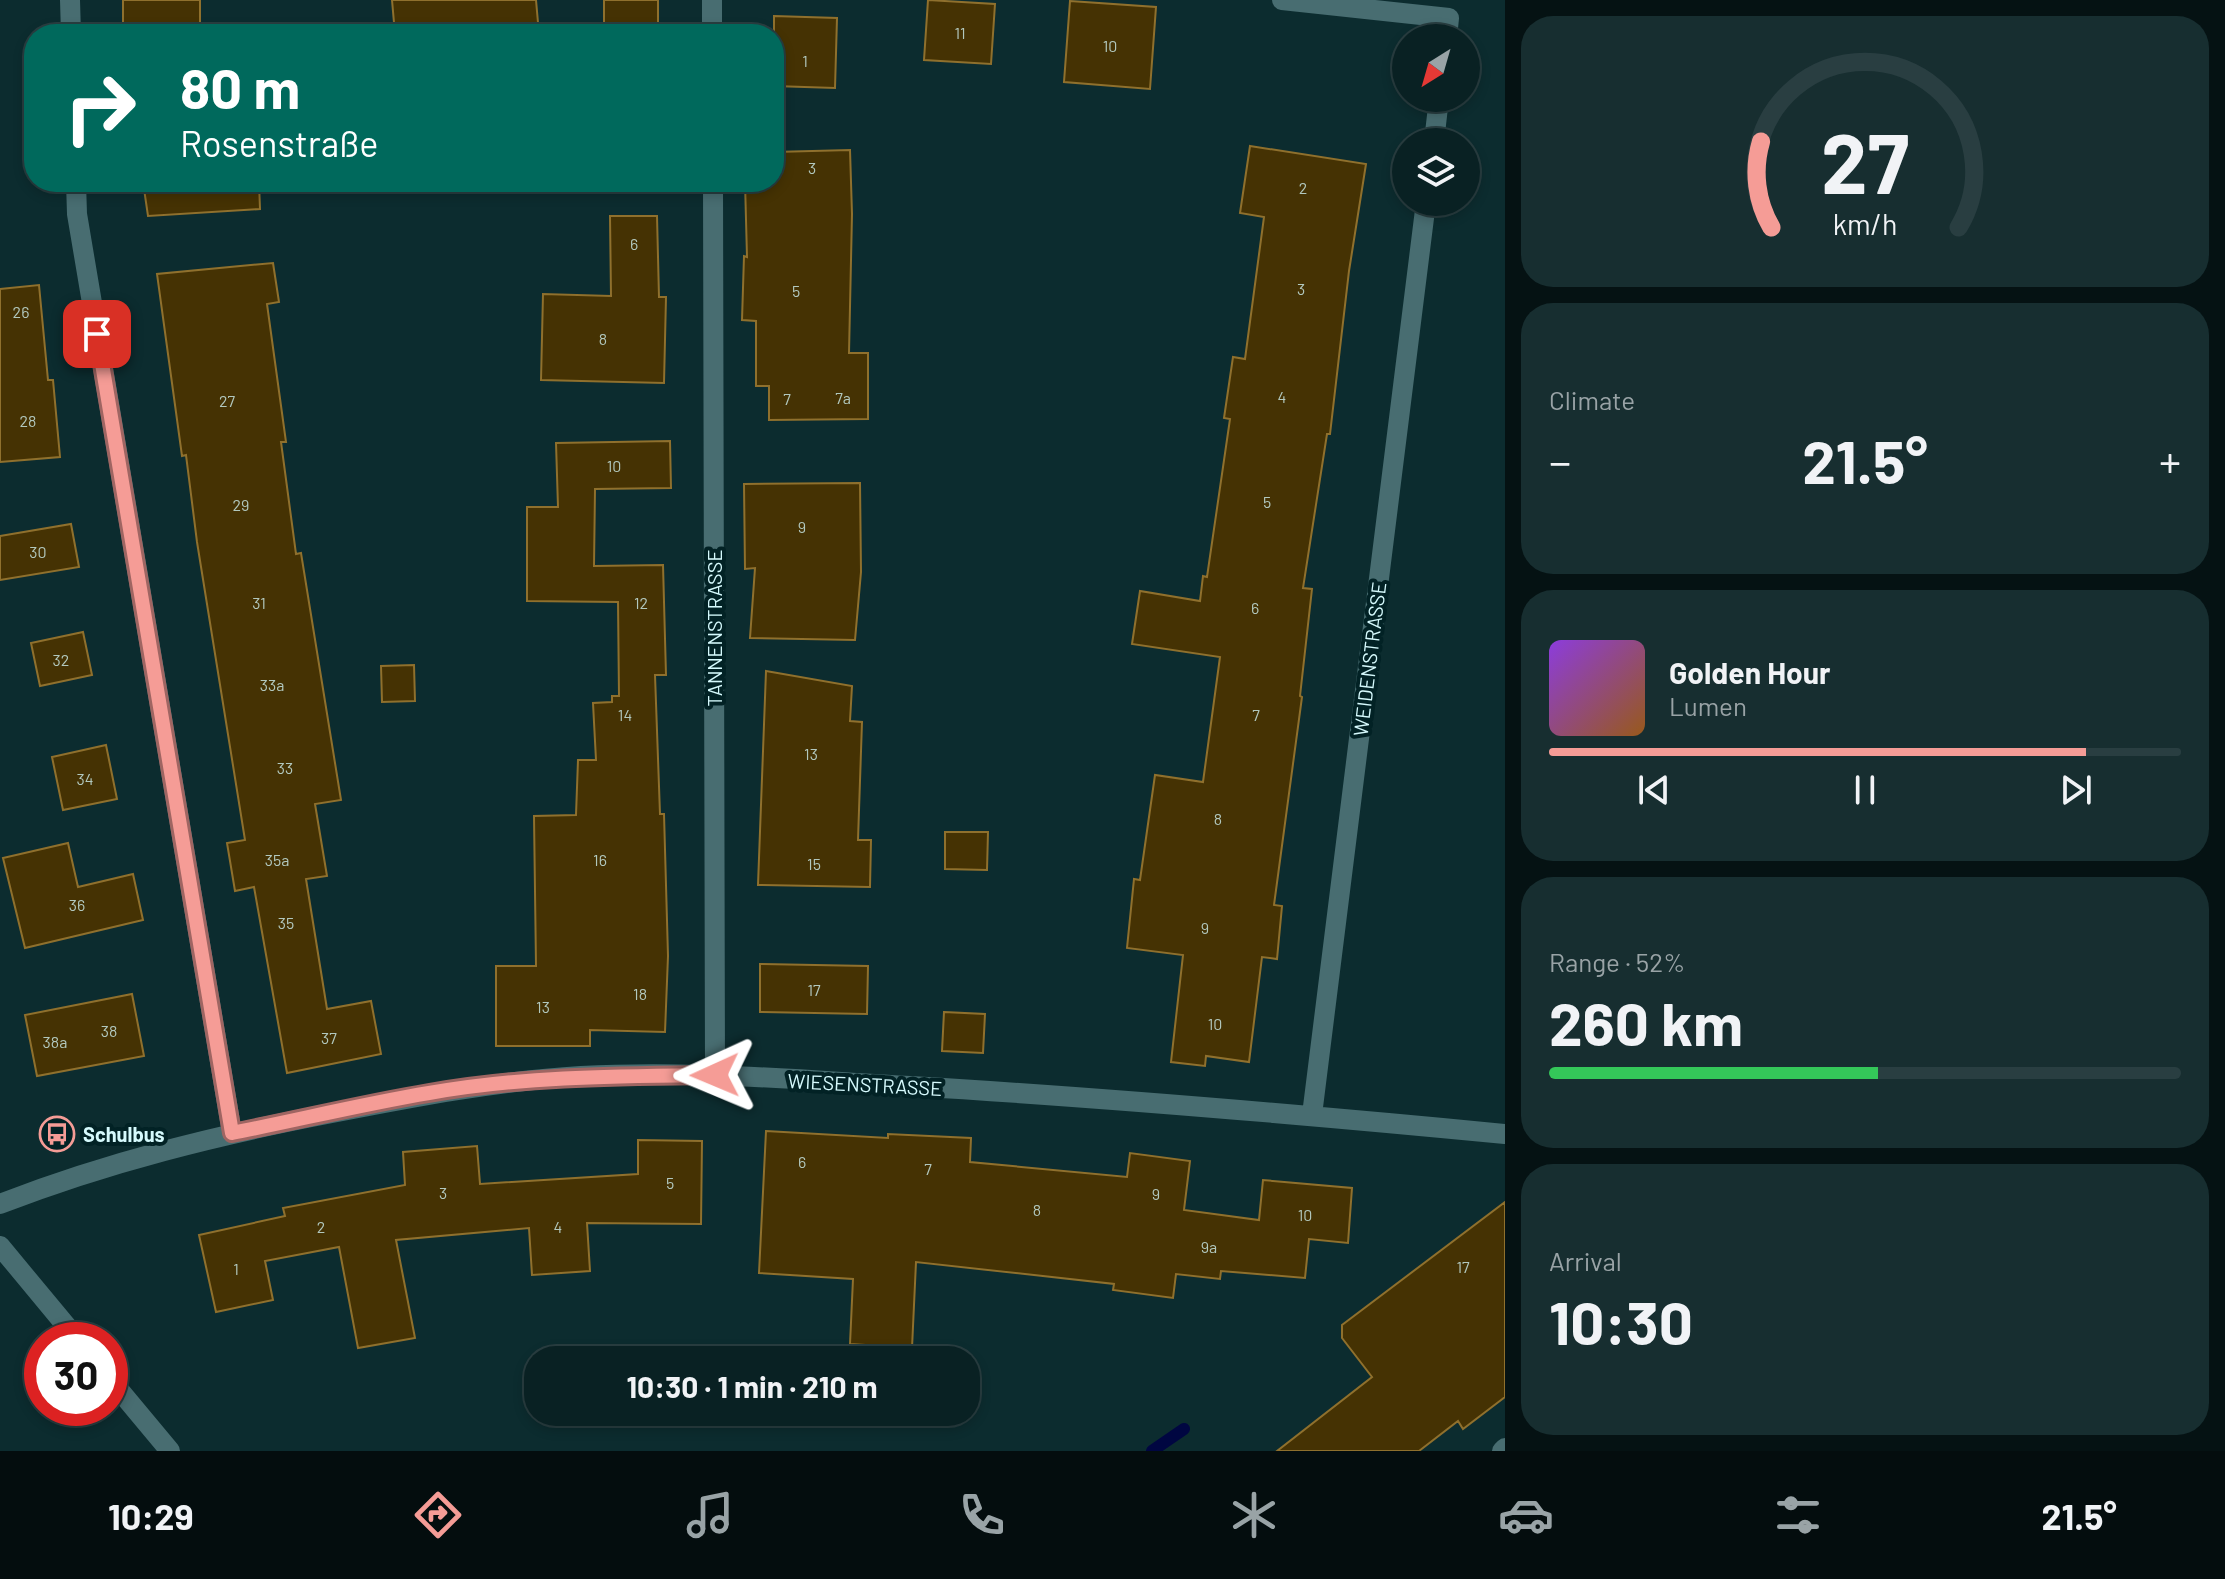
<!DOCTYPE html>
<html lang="en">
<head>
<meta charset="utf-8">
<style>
  body { margin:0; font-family:Barlow,sans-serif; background:#172e30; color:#f1f3f6; height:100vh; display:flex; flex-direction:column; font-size:30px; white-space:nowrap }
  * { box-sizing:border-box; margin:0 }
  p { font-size:26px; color:#99a3a6 }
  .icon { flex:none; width:44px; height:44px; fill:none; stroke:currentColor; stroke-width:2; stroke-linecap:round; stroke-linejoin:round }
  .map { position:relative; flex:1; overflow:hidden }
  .panel { display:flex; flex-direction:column; gap:16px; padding:16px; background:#051213; width:720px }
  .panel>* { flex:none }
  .guide { position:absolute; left:24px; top:24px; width:760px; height:168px; border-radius:32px; box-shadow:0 4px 12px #0003,0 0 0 2px #293e41; background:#00695c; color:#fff; overflow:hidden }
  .needle { width:52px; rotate:217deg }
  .fabs { position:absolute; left:1392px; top:24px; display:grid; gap:16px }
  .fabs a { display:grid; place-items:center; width:88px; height:88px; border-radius:50%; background:#092123; box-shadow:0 4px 12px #0003,0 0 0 2px #293e41; font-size:40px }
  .speed { position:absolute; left:24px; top:1322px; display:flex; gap:16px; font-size:40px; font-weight:700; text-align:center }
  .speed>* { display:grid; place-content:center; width:104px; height:104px; border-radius:50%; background:#092123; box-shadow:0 4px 12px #0003,0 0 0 2px #293e41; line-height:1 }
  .speed .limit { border:12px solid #d22; background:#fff; color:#111 }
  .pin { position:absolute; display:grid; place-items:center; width:68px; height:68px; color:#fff; margin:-34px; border-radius:16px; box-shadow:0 4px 12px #0006 }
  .me { position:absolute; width:88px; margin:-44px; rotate:269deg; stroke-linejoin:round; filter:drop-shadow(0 0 6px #0008) }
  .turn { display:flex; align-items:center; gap:28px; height:168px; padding:0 24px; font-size:36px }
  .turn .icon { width:104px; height:104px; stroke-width:2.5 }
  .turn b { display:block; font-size:56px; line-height:68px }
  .big { font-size:60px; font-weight:700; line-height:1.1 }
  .panel .card { flex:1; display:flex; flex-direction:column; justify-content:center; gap:12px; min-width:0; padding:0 28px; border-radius:32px; background:#172e30 }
  .panel .dial { align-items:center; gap:0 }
  .dial svg { height:208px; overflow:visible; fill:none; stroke:#293e41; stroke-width:7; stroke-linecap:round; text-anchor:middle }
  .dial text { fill:#f1f3f6; stroke:none }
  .song { display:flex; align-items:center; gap:24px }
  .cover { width:96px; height:96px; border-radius:12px; background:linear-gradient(135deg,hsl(270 70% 55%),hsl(30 70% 35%)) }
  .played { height:8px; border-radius:4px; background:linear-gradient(90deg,#f59c96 85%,#293e41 85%) }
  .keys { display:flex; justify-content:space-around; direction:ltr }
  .heat { display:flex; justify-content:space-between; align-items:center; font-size:44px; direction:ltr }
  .charge { height:12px; border-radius:6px; background:linear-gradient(90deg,#34c759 52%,#293e41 0) }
  .trip { position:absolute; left:524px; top:1346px; width:456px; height:80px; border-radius:32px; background:#092123; box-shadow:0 4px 12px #0003,0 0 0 2px #293e41; font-weight:700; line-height:80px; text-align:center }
  .menu { display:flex; height:128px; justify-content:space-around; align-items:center; background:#040d0e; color:#99a3a6 }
  .menu .icon { width:56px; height:56px }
  .menu .current { color:#f59c96 }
  .menu b { font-size:36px; color:#f1f3f6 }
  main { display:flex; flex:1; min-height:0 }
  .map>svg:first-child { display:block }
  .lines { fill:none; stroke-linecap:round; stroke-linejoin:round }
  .stream { stroke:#000641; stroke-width:12 }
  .building { fill:#453203; stroke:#8f702d; stroke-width:2 }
  .minor { stroke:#486d71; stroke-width:20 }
  .route-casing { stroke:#9f6562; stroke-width:20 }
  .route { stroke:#f59c96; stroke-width:14 }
  .labels { text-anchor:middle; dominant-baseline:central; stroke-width:8; stroke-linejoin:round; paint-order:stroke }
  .number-label { font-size:16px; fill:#b2c8be }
  .street-label { font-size:20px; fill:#d6fafd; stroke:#022225 }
  .poi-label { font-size:20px; font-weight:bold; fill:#d6fafd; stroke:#022225; text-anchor:start }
</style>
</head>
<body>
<main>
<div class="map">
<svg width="1505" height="1451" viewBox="0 0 1505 1451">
  <rect width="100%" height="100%" fill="#0c2c2f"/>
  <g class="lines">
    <path class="stream" d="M1152 1451 1184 1429"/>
  </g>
  <path class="building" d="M123 0H200V34H123Z
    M392 0H536L539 34H395Z
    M604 0H658V34H604Z
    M928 0 995 4 991 64 924 60Z
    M1070 1 1156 7 1150 89 1064 82Z
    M774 16 837 18 835 88 774 86Z
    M1250 146 1366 164 1349 271 1330 434H1327L1303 588 1312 589 1300 696 1302 697 1274 905 1282 906 1277 959 1262 957 1249 1062 1206 1056 1205 1066 1171 1062 1183 955 1127 948 1134 879 1140 880 1155 775 1203 782 1220 657 1132 644 1140 591 1200 601 1203 576 1207 577 1230 419 1224 418 1233 357 1245 359 1264 217 1240 213Z
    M850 150 852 214 849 353H868V419L769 420V386H756V321L742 320 744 256 747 257 745 182H774V152Z
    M143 182H259L260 209 148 216Z
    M610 216H657L659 297H666L664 383 541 380 543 294 611 296Z
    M273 263 279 302 267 304 286 442H281L296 554 301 553 341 800 315 804 327 876 306 879 327 1009 371 1001 381 1054 287 1073 254 887 235 891 227 843 245 840 197 542 186 455 182 456 157 274Z
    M39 285 48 380H53L60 457 0 462V289Z
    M670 441 671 488 595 489 594 566 663 565 666 675H655L660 814H664L668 956 665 1032 590 1030V1046H496V966H536L534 816 576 815 578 760H596L593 703 612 702V696H619L618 602 527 601V507H558L556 443Z
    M860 483 861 572 855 640 750 638 755 568 745 569 744 484Z
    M71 524 79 567 0 580V536Z
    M83 632 92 675 40 686 31 643Z
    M414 665 415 701 382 702 381 666Z
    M766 671 852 686 850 721 862 722 858 840H871L870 887 758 885Z
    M106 745 117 799 63 810 52 757Z
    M945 832H988L987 870 945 869Z
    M68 843 78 887 133 874 143 920 25 948 3 858Z
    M760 964 868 966 867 1014 760 1012Z
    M132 994 144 1056 37 1076 25 1015Z
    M944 1012 985 1014 983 1053 942 1051Z
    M766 1131 888 1138V1134L971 1138 970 1162 1127 1177 1130 1153 1190 1161 1184 1210 1259 1220 1263 1180 1352 1188 1348 1243 1309 1239 1305 1278 1221 1271 1220 1279 1176 1274 1173 1298 1113 1290 1114 1284 916 1262 912 1348 850 1344 853 1279 759 1273Z
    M638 1140 702 1141 701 1224 587 1223 590 1271 532 1275 529 1228 396 1240 415 1338 358 1348 339 1247 265 1261 273 1300 216 1312 199 1235 285 1216 283 1208 405 1185 403 1152 477 1146 480 1184 638 1174Z
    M1505 1202V1397L1463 1429 1458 1421 1419 1451H1277L1372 1377 1342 1338V1325Z"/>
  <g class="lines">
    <path class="minor" d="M70 0 71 34
      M712 0V34
      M1282 0 1449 18 1447 38
      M1434 142 1439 98
      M76 182 77 214 232 1133
      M713 182 715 1075
      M1312 1115 1426 202
      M0 1204C108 1162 218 1135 332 1113 414 1097 497 1081 581 1076 691 1070 801 1080 910 1086 1109 1098 1307 1115 1505 1134
      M0 1246 78 1340
      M110 1379 170 1451
      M1502 1451 1505 1448"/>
  </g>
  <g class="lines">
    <g class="route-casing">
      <path id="route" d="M97 334 232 1133C298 1120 363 1104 429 1093 524 1076 619 1076 715 1075"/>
    </g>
    <use href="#route" class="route"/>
  </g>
  <defs>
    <g id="bus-ring" transform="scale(1.8)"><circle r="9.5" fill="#022225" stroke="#f59c96" stroke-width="1.5"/><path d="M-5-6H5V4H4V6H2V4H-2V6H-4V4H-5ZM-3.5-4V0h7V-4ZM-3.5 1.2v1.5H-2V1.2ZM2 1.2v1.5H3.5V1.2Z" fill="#f59c96"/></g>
  </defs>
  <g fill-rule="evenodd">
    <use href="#bus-ring" x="57" y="1134"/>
  </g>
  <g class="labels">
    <g class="number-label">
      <text x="960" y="32">11</text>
      <text x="1110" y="45">10</text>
      <text x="805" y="60">1</text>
      <text x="812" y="167">3</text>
      <text x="1303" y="187">2</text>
      <text x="634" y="243">6</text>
      <text x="1301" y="288">3</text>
      <text x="796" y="290">5</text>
      <text x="21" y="311">26</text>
      <text x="603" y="338">8</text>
      <text x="1282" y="396">4</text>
      <text x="843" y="397">7a</text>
      <text x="787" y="398">7</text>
      <text x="227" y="400">27</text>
      <text x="28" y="420">28</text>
      <text x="614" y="465">10</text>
      <text x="1267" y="501">5</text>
      <text x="241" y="504">29</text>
      <text x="802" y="526">9</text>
      <text x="38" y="551">30</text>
      <text x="259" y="602">31</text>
      <text x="641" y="602">12</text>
      <text x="1255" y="607">6</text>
      <text x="61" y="659">32</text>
      <text x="272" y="684">33a</text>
      <text x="625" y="714">14</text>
      <text x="1256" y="714">7</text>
      <text x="811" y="753">13</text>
      <text x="285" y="767">33</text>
      <text x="85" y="778">34</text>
      <text x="1218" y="818">8</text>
      <text x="277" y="859">35a</text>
      <text x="600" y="859">16</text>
      <text x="814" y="863">15</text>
      <text x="77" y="904">36</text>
      <text x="286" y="922">35</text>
      <text x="1205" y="927">9</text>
      <text x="814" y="989">17</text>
      <text x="640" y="993">18</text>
      <text x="543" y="1006">13</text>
      <text x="1215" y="1023">10</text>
      <text x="109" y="1030">38</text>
      <text x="329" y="1037">37</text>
      <text x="55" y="1041">38a</text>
      <text x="802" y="1161">6</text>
      <text x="928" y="1168">7</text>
      <text x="670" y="1182">5</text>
      <text x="443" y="1192">3</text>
      <text x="1156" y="1193">9</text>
      <text x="1037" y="1209">8</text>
      <text x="1305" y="1214">10</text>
      <text x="321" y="1226">2</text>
      <text x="558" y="1226">4</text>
      <text x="1209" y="1246">9a</text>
      <text x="1463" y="1266">17</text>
      <text x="236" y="1268">1</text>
    </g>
    <g class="street-label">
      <text transform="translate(714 628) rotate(-90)">TANNENSTRASSE</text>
      <text transform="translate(1369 659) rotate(-83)">WEIDENSTRASSE</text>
      <text transform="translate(865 1084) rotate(3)">WIESENSTRASSE</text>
    </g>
    <g class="poi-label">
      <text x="83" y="1134">Schulbus</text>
    </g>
  </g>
</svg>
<div class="fabs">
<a><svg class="needle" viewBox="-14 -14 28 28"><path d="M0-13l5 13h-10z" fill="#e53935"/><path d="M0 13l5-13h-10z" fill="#99a3a6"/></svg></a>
<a><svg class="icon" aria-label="layers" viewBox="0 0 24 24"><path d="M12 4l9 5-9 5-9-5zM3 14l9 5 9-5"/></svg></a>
</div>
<div class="speed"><div class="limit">30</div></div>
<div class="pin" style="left:97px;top:334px;background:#d93025"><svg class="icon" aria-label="arrive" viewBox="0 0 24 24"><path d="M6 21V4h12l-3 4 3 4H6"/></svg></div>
<svg class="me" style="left:715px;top:1075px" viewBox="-20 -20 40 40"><path d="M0-17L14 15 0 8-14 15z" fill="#f59c96" stroke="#fff" stroke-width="4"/></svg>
<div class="trip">10:30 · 1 min · 210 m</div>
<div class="guide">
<div class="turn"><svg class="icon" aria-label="right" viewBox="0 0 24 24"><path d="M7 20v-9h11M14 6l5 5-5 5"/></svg><div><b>80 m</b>Rosenstraße</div></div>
</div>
</div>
<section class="panel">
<div class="card dial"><svg viewBox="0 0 100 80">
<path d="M14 69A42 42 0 1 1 86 69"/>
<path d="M14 69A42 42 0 0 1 10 36" stroke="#f59c96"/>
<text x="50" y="56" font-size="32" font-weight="700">27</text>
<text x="50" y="72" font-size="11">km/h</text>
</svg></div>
<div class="card"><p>Climate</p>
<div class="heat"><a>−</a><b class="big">21.5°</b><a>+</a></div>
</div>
<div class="card">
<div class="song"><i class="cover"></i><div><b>Golden Hour</b><p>Lumen</p></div></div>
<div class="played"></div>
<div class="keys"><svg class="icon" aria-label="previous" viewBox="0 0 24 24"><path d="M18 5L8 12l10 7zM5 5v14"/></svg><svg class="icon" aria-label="pause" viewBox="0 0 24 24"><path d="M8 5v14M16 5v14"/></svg><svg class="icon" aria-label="next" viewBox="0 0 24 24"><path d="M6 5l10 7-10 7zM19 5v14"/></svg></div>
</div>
<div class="card"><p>Range · 52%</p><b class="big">260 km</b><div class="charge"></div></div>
<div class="card"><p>Arrival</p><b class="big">10:30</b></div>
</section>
</main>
<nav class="menu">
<b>10:29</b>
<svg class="icon current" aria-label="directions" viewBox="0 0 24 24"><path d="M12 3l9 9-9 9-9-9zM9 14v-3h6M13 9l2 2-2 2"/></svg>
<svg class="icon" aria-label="music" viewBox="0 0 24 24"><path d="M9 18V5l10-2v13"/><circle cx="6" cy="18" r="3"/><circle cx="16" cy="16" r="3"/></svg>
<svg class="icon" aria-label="phone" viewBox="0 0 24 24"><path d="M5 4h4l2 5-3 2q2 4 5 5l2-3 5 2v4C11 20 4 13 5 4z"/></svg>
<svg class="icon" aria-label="climate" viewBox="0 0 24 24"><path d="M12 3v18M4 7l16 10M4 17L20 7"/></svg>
<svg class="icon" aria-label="car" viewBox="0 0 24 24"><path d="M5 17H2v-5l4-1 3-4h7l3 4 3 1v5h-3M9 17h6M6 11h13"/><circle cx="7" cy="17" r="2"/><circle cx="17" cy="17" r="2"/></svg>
<svg class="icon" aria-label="filters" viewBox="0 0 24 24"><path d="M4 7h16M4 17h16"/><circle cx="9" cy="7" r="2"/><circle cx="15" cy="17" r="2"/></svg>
<b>21.5°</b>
</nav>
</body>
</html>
